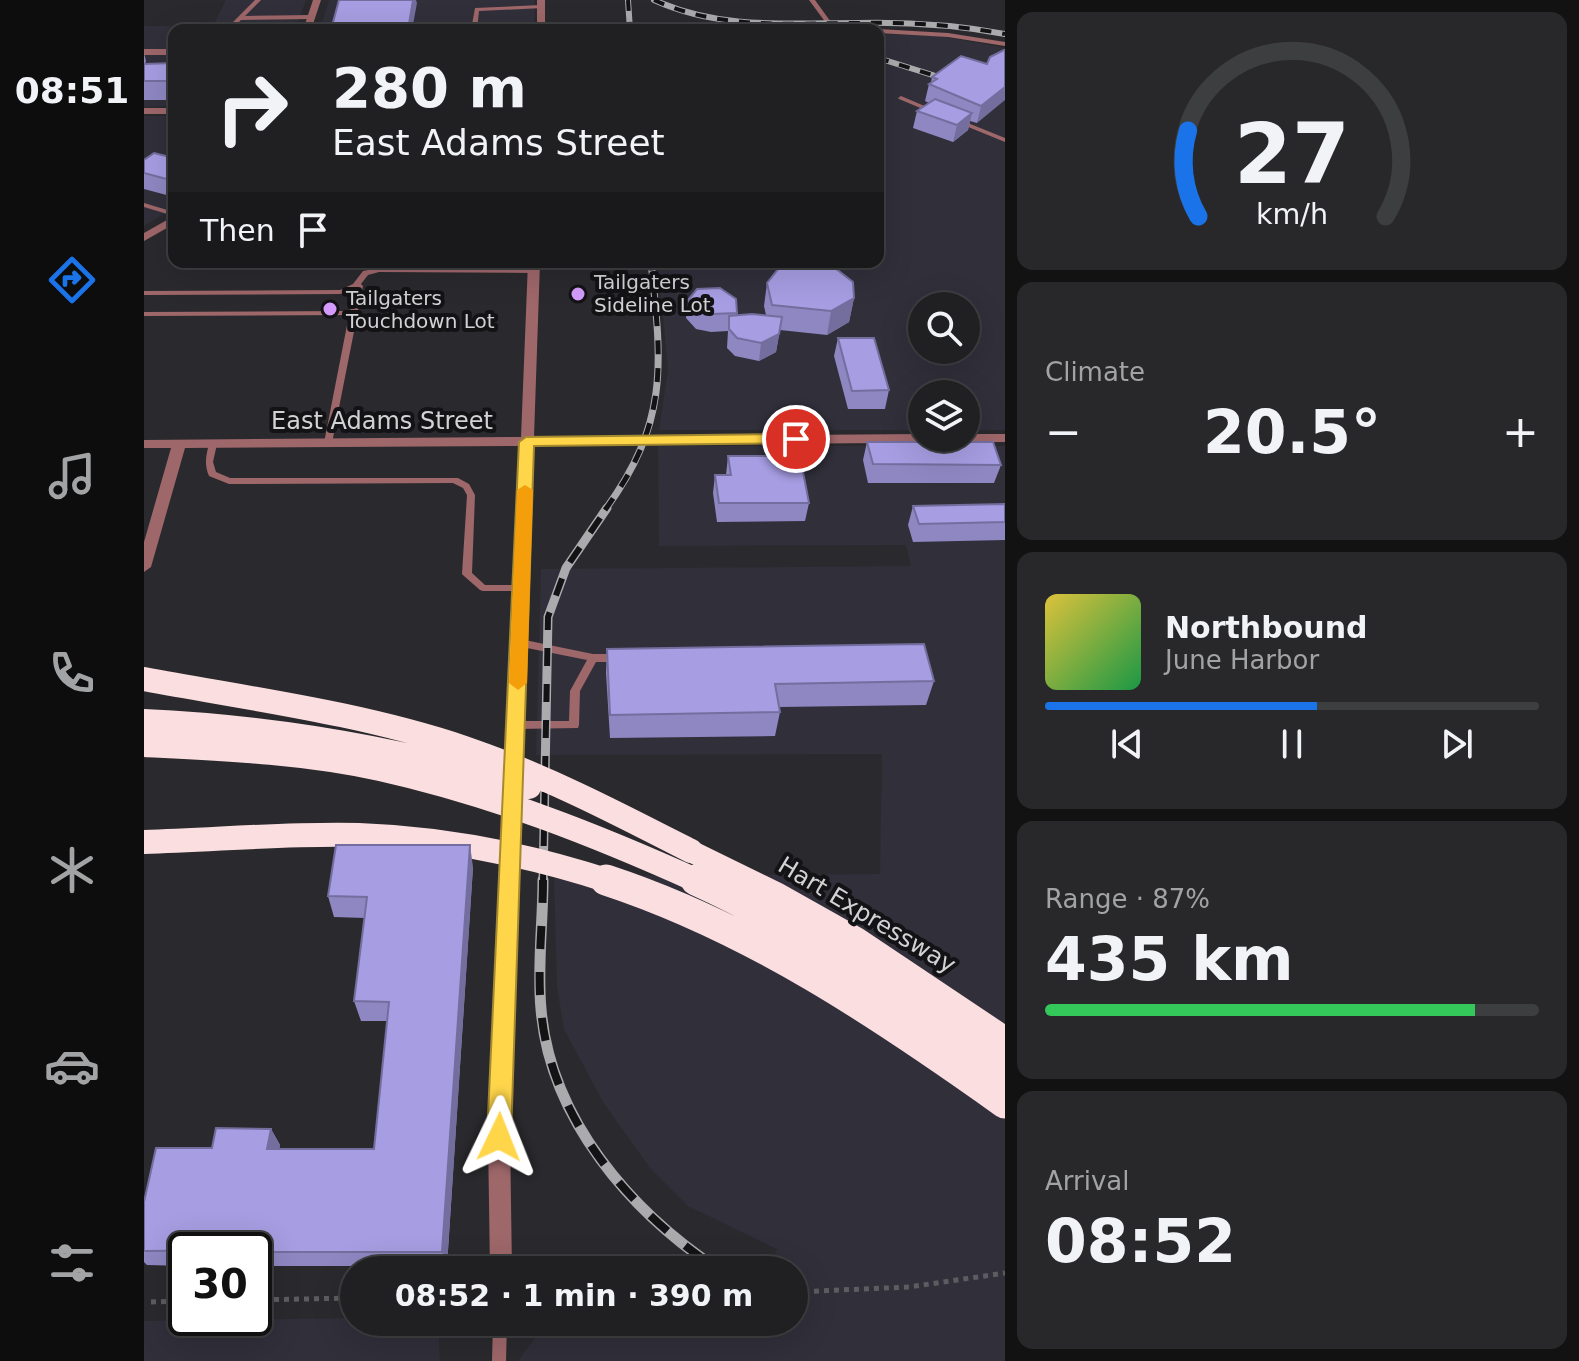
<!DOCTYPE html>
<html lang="en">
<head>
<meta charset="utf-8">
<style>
  body { margin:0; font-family:"DejaVu Sans",sans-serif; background:#28282a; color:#f1f3f6; height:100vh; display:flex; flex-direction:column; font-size:30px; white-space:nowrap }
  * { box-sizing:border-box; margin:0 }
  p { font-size:26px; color:#a2a3a5 }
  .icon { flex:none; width:44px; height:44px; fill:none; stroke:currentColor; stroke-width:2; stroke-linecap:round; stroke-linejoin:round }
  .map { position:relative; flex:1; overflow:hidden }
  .panel { display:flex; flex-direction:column; gap:12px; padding:12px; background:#121213; width:574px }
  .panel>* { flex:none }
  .guide { position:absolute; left:24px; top:24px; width:716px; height:244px; border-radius:16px; box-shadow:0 8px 32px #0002,0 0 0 2px #3d3e40; background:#202022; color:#f1f3f6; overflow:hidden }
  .tools { position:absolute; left:764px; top:292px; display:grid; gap:16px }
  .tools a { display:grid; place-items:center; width:72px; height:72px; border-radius:50%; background:#202022; box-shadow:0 8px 32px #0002,0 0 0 2px #3d3e40; font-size:40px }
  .speed { position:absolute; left:24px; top:1232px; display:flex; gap:16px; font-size:40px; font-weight:700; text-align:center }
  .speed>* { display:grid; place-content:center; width:104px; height:104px; border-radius:50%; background:#202022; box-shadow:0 8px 32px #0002,0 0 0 2px #3d3e40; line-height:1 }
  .speed .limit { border:4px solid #111; border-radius:12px; background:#fff; color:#111 }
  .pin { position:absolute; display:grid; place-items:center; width:68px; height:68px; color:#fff; margin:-34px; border:4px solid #fff; border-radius:50%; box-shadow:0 2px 8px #0007 }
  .me { position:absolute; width:88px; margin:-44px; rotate:2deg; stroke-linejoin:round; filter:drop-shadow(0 0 6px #0008) }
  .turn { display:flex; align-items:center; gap:28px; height:168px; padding:0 32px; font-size:36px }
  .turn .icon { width:104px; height:104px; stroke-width:2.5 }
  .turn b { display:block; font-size:56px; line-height:68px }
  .then { display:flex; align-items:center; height:76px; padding:0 32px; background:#0003; gap:16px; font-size:30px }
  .big { font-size:60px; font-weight:800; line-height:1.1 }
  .panel .card { flex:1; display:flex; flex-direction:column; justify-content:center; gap:12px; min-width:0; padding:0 28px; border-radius:16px; background:#28282a }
  .panel .dial { align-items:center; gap:0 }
  .dial svg { height:208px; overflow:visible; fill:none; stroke:#3d3e40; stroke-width:7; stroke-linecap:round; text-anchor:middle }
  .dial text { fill:#f1f3f6; stroke:none }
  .song { display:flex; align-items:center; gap:24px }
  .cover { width:96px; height:96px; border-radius:12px; background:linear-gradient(135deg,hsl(50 70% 55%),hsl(140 70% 35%)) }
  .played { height:8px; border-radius:4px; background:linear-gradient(90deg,#1a73e8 55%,#3d3e40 55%) }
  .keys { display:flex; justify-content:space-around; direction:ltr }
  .heat { display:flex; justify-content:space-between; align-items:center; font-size:44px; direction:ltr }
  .charge { height:12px; border-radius:6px; background:linear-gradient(90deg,#34c759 87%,#3d3e40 0) }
  .trip { position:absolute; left:196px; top:1256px; width:468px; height:80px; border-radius:40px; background:#202022; box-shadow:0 8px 32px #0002,0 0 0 2px #3d3e40; font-weight:800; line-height:80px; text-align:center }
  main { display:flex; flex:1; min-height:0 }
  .dock { display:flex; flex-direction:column; width:144px; justify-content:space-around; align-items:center; background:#0d0d0e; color:#a2a3a5 }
  .dock .icon { width:56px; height:56px }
  .dock .selected { color:#1a73e8 }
  .dock b { font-size:36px; color:#f1f3f6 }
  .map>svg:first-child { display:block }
  .built { fill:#302f3a; fill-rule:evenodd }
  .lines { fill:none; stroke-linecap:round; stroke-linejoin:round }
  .path { stroke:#5d5d61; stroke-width:5; stroke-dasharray:5 5; stroke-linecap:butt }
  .service { fill:#9e676a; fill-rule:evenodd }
  .minor { fill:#9e676a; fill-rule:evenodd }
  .tertiary { fill:#9e676a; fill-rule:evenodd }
  .motorway { fill:#fbdedf; fill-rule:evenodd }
  .rail-far3-casing { stroke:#ababae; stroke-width:6 }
  .rail-far2-casing { stroke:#ababae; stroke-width:7 }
  .rail-far1-casing { stroke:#ababae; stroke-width:9 }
  .rail-casing { stroke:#ababae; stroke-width:11 }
  .rail-far3 { stroke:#131215; stroke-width:4; stroke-dasharray:11; stroke-linecap:butt }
  .rail-far2 { stroke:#131215; stroke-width:5; stroke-dasharray:14; stroke-linecap:butt }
  .rail-far1 { stroke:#131215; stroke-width:6; stroke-dasharray:18; stroke-linecap:butt }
  .rail { stroke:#131215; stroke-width:8; stroke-dasharray:23; stroke-linecap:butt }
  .motorway-bridge-far1 { stroke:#fbdedf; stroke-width:24 }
  .motorway-bridge { stroke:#fbdedf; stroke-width:31 }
  .wall { fill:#8f87c2 }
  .shaded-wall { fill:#746e9e }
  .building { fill:#a69de2; stroke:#746e9e; stroke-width:2 }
  .route { fill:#ffd54a; stroke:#a68a30; stroke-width:2 }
  .slow { fill:#f59e0b }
  .poi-dot { fill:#d39cfc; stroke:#131215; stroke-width:3 }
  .labels { text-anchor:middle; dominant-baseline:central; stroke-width:8; stroke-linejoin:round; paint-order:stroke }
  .far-poi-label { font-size:20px; fill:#d2d2d5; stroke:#131215; text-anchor:start }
  .street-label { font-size:24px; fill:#d2d2d5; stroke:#131215 }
</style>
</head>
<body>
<main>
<nav class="dock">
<b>08:51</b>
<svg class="icon selected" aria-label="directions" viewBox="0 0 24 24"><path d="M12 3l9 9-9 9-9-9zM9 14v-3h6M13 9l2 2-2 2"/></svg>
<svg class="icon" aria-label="music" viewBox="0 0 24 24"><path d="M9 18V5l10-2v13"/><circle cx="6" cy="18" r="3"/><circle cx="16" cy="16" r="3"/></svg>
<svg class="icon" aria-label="phone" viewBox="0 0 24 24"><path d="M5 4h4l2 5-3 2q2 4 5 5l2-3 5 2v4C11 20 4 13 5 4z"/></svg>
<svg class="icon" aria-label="climate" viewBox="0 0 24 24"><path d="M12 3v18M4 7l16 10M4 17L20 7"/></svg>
<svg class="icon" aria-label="car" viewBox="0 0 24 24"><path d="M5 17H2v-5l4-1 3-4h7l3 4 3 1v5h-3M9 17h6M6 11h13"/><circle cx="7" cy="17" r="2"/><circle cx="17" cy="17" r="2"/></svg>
<svg class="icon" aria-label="filters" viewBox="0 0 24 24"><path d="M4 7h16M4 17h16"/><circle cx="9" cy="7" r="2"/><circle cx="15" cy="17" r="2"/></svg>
</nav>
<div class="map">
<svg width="861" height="1361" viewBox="0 0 861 1361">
  <rect width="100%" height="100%" fill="#2a2a2e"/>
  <path class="built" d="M82 0H162L151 30H30V106L0 107V26H69Z
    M185 0H391L390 30H176Z
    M734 34 796 36 861 48V430H822V394H778V430H515L524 370 514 262H734ZM778 306H822V350H778Z
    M0 116H30V208L0 226Z
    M514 446H861V1361H374L402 1323 650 1322V1270H625L633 1249 544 1206 506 1168 459 1102 420 1029 413 987 410 876 736 874 738 754 392 755 397 569 767 566 762 545 515 546Z
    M210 1318V1322H294L296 1361H0V1321Z"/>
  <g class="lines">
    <path class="path" d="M650 1292 765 1287 861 1273
      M110 1300 210 1298
      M7 1302 42 1301"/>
    <path class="service" d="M111 0H117L101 16 168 15 171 17 168 19 97 20 87 30H81Z
      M665 0H671L689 25 709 30H698L685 27Z
      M397 5 399 6V8L335 11 333 30H327L331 8Z
      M734 29 804 33 861 42V46L804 37 734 33V30H732Z
      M757 96 790 110 791 111 786 112 755 99 754 98Z
      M814 119 861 138V142L812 122 811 121Z
      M0 203 30 212V216L0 207Z
      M235 268 390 269 394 271 390 273 235 272 224 275 217 284 219 286 188 443 184 446 180 443 205 315 0 316V312L206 311 211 290 196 294 0 295V291L196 290 209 284 219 271Z
      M69 441 73 444 69 462 72 472 86 478H314L325 484 331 495 328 573 341 585H378L383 588 378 591H339L336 590 320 576 318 574 323 495 319 488 309 483 85 484 65 476C60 464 62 456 65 444Z
      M376 639 449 654H476L481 658 476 662H452L436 691 435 725 434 728 372 729 368 728 367 725 368 722 372 721H425L426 691 443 660 373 646 371 643 373 640Z
      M349 1322H363L362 1361H348Z"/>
    <path class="minor" d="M393 0H401V30H393Z
      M0 49H30V55H0Z
      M384 262H396L390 437 778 434V438H822V434H861V442L390 446 379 773 376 778 370 780 364 778 361 773 376 446 41 448 7 567 0 572V542L27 448H0V440L377 437Z
      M369 793 375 795 378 800 366 1137 368 1270H346L344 1137 360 800 363 795Z"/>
    <path class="tertiary" d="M169 0H177L167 30H159Z
      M0 108H30V114H0Z
      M30 216V224L0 241V233Z"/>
    <path class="motorway" d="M547 839 639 884 719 929 861 1024V1056L850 1052C752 978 648 914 538 859L534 851 538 843Z"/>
    <g class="rail-far3-casing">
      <path id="rail-far3" d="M484 0 486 30
        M510 0C576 30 644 23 715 23 764 22 812 25 861 34
        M734 58 811 82"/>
    </g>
    <g class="rail-far2-casing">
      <path id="rail-far2" d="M461 510C525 422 518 365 507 262"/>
    </g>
    <g class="rail-far1-casing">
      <path id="rail-far1" d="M399 882 404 617 422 568 463 508"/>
    </g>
    <g class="rail-casing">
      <path id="rail" d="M399 880C399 922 393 967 397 1009 406 1119 487 1212 575 1270"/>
    </g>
    <use href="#rail-far3" class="rail-far3"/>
    <use href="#rail-far2" class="rail-far2"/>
    <use href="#rail-far1" class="rail-far1"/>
    <use href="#rail" class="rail"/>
    <path class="motorway-bridge-far1" d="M0 679C107 699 217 713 321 748 400 775 473 813 547 851
      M0 721C132 727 259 749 385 787
      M0 745C79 749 158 752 236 769 348 794 452 835 556 882
      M0 842C72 840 143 833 215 835 301 838 386 855 468 882"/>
    <path class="motorway-bridge" d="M462 880C608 928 736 1014 861 1103
      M552 880C663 930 763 1003 861 1074"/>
  </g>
  <path class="wall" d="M860 50 833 123 826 121 824 130 809 142 769 128 773 111 785 103 781 101 785 84 787 83 788 77 843 64Z
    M0 53 2 61 1 64 30 63V100H0Z
    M30 158V197L0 189V160Z
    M623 283 710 298 705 322 683 335 636 330 632 352 615 361 591 356 583 348 584 331 567 332 552 329 542 318 544 300 593 313V316L622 315 620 306Z
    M694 338 745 390 741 409H704L690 356Z
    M723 442 857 465 850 483H724L719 460Z
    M584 456 665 503 661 521 573 522 569 493 571 475H582Z
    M861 504V540L769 542 764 525 769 506Z
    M463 649 790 681 782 705 635 707 636 712 631 736 466 738 462 673Z
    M329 867 303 1266H110V1250H42V1266L3 1265 0 1262V1202L68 1148 127 1129 136 1145 135 1149H230L243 1021H217L210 1001 221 918 190 917 184 896Z"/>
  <path class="shaded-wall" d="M269 0H272L273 3 268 30H264Z
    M861 87V100L833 123 837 106Z
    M828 113 824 130 809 142 813 125Z
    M710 298 705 322 683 335 687 311Z
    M638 317 632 352 615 361 617 343Z
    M326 845 329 867 303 1266 298 1252Z
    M127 1129 136 1145 133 1166 123 1149Z"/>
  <path class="building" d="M195 0H269L264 30H187Z
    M860 50H861V87L837 106 785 84 793 79 788 77 817 56 843 64 846 57Z
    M30 63V81H0V64Z
    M791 99 828 113 813 125 773 111Z
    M10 153 30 158V181L0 173V160Z
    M662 263 691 268 709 282 710 298 687 311 628 305 623 283 635 268Z
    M576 288 592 299 593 313 568 314 554 311 544 300 553 289Z
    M608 314 638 317 635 334 617 343 593 338 585 329V316Z
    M694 338H730L745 390 708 391Z
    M723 442H849L857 465 729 464Z
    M584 456H656L665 503H575L571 475H587Z
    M861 504V522L775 524 769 506Z
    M780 644 790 681 631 684 636 712 466 715 463 649Z
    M192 845H326L298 1252H110V1250L0 1251V1202L12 1148H68L72 1128 127 1129 123 1149H230L245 1002 210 1001 223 897 184 896Z"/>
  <path class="route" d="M652 434 658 436V443L390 446 367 1137 363 1145 355 1149 346 1145 343 1137 375 442 382 437Z"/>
  <path class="slow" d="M381 485 389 490 383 683 374 690 365 683 373 490Z"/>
  <g class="poi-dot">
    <circle cx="434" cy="294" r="8"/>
    <circle cx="186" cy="309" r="8"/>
  </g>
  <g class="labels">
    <g class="far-poi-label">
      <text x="450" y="282">Tailgaters<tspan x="450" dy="23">Sideline Lot</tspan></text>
      <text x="202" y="298">Tailgaters<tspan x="202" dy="23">Touchdown Lot</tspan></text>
    </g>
    <g class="street-label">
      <text x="238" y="421">East Adams Street</text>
      <text transform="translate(723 915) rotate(31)">Hart Expressway</text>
    </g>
  </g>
</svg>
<div class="tools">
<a><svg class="icon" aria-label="search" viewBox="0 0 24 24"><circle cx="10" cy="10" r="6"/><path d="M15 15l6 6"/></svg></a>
<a><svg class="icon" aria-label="layers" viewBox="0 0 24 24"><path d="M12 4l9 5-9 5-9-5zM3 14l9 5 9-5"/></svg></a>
</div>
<div class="speed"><div class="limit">30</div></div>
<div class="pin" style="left:652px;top:439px;background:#d93025"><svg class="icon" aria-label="arrive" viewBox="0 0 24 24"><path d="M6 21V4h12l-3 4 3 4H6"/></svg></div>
<svg class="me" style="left:355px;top:1137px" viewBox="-20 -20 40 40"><path d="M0-17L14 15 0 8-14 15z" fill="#ffd54a" stroke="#fff" stroke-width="4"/></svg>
<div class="trip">08:52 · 1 min · 390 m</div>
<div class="guide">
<div class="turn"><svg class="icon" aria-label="right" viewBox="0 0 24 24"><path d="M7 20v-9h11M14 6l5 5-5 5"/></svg><div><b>280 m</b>East Adams Street</div></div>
<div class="then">Then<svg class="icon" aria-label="arrive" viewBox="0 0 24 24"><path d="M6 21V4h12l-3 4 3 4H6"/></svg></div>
</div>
</div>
<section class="panel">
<div class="card dial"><svg viewBox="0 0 100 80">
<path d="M14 69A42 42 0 1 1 86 69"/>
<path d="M14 69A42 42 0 0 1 10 36" stroke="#1a73e8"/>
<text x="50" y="56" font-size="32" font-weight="700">27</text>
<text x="50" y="72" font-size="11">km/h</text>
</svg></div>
<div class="card"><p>Climate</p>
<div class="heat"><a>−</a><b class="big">20.5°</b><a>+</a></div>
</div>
<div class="card">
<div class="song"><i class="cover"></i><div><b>Northbound</b><p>June Harbor</p></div></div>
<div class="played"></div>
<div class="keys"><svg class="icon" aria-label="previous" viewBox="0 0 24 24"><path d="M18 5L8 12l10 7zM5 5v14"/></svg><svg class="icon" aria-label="pause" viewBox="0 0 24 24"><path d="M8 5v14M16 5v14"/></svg><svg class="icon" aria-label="next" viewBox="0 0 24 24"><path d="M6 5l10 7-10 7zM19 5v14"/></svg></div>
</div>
<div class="card"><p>Range · 87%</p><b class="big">435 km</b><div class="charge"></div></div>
<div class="card"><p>Arrival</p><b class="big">08:52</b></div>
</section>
</main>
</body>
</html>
